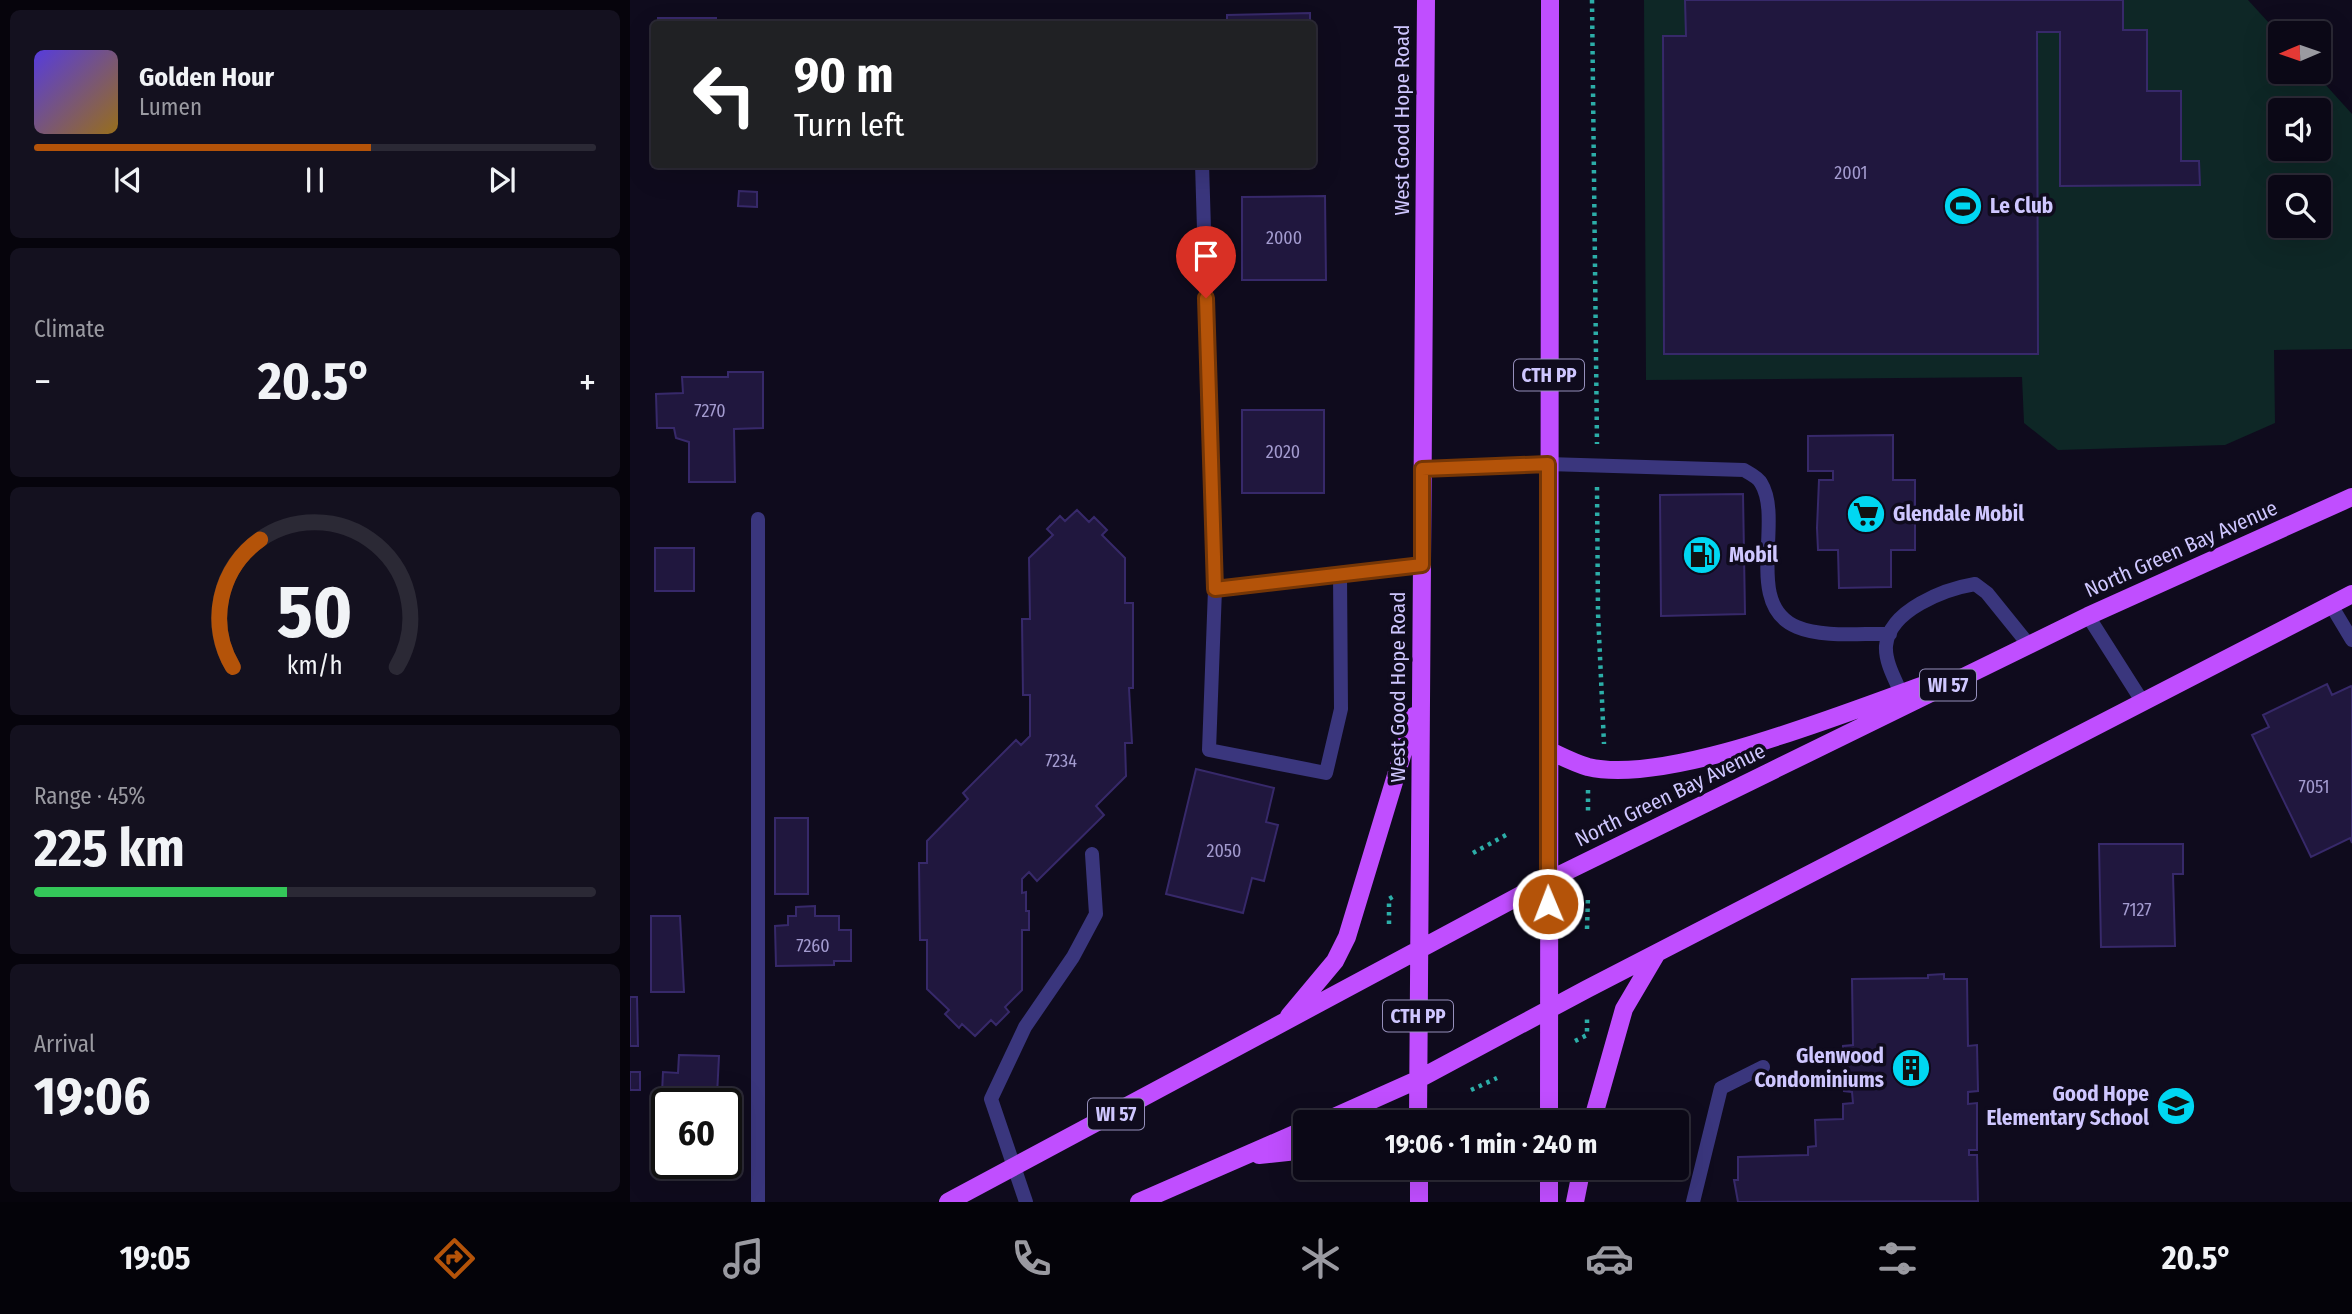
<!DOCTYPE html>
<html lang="en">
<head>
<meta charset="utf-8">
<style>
  body { margin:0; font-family:"Fira Sans Condensed",sans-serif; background:#14111f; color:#f1f3f6; height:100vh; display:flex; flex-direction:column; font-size:26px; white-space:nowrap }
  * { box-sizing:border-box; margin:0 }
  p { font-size:23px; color:#9a9aa1 }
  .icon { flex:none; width:38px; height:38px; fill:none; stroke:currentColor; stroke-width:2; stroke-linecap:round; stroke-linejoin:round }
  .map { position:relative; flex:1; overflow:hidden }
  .side { display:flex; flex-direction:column; gap:10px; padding:10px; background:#06040c; width:630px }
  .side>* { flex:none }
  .hud { position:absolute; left:21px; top:21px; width:665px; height:147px; border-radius:7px; box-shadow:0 7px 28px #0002,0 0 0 2px #2b2935; background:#202124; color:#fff; overflow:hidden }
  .needle { width:46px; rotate:268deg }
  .tools { position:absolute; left:1638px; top:21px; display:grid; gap:14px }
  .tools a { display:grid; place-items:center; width:63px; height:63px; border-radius:7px; background:#0b0816; box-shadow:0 7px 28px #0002,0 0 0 2px #2b2935; font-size:35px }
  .speed { position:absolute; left:21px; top:1088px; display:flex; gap:14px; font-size:35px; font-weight:700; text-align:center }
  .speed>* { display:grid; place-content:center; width:91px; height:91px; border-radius:50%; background:#0b0816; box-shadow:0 7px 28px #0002,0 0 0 2px #2b2935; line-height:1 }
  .speed .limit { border:4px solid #111; border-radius:10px; background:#fff; color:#111 }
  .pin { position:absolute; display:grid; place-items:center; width:60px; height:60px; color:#fff; margin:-72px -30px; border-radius:50% 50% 50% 0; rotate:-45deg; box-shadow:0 0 7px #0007 }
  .pin .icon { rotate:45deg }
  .me { position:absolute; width:77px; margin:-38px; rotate:359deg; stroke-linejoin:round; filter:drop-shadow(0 0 5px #0008) }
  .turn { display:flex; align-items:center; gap:24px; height:147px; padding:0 28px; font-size:32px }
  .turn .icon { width:91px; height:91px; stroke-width:2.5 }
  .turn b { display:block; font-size:49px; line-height:60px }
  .big { font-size:52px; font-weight:700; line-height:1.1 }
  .side .tile { flex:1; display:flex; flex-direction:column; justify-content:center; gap:10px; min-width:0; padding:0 24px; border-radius:10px; background:#14111f }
  .side .dial { align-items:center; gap:0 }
  .dial svg { height:182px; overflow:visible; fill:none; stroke:#2b2935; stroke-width:7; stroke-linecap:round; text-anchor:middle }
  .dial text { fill:#f1f3f6; stroke:none }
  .song { display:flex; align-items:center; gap:21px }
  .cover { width:84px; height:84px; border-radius:10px; background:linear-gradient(135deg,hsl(250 70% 55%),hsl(40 70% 35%)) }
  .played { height:7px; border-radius:4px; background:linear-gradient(90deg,#b45309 60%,#2b2935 60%) }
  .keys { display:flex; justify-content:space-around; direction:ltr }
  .heat { display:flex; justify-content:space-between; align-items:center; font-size:38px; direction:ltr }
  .charge { height:10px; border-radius:5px; background:linear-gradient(90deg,#34c759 45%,#2b2935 0) }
  .trip { position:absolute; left:663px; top:1110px; width:396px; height:70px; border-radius:7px; background:#0b0816; box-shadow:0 7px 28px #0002,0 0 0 2px #2b2935; font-weight:700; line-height:70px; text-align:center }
  .tab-bar { display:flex; height:112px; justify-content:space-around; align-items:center; background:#040309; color:#9a9aa1 }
  .tab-bar .icon { width:49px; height:49px }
  .tab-bar .selected { color:#b45309 }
  .tab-bar b { font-size:32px; color:#f1f3f6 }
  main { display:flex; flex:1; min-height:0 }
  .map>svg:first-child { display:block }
  .green { fill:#0e2726; fill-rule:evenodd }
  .building { fill:#20173e; stroke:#37296a; stroke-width:2 }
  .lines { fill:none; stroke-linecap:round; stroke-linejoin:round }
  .path { stroke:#2caea8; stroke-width:4.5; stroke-dasharray:3.5 5; stroke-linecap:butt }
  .service { stroke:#3a367d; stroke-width:14 }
  .primary { stroke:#c04eff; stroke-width:18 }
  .route-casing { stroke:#753606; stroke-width:18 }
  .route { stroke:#b45309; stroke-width:12 }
  .labels { text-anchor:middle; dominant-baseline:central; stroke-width:7; stroke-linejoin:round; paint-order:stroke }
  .number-label { font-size:18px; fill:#a39bcf }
  .shield { fill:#0f0b1d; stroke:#958fbb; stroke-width:2 }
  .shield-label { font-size:19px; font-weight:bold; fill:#cfc7ff }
  .street-label { font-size:21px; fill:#cfc7ff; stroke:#0f0b1d }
  .poi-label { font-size:21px; font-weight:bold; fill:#cfc7ff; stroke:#0f0b1d; text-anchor:start }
</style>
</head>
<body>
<main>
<section class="side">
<div class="tile">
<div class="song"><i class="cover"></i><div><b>Golden Hour</b><p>Lumen</p></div></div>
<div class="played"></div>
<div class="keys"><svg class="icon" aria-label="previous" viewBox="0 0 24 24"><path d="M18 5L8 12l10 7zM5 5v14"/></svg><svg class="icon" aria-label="pause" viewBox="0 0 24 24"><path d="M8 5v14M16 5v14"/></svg><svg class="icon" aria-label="next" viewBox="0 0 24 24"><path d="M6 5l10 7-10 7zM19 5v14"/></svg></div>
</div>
<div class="tile"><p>Climate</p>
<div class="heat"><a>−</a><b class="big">20.5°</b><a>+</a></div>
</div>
<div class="tile dial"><svg viewBox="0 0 100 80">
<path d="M14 69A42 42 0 1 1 86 69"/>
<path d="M14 69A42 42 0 0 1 26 13" stroke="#b45309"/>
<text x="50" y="56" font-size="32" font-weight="700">50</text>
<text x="50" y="72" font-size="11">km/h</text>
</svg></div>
<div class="tile"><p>Range · 45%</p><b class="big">225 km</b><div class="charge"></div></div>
<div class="tile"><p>Arrival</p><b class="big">19:06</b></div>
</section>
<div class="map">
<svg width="1722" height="1202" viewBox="0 0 1722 1202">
  <rect width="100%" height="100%" fill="#0f0b1d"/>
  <path class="green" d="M1014 0H1618L1650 35V72H1684L1722 114V349L1644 350 1645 423 1595 445 1428 450 1394 423 1392 377 1016 380ZM1650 110H1689V149H1650ZM1650 187H1689V226H1650Z"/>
  <path class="building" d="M1055 0H1493V30H1517V91H1551V161H1569L1570 185 1430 186V32H1407L1408 354H1034L1033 36H1056Z
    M680 13V24H597V15Z
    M28 18H86V24H28Z
    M109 191 127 192V207L108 206Z
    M695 196 696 280H612V197Z
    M98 372H133V428L104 429 105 482H59V442L46 438 44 428H27L26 394 53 393 52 377H98Z
    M612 410H694V493H612Z
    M1263 435V480H1285V550H1261V587L1209 588 1208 550H1188L1187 528 1189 480H1203V471H1178V436Z
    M1113 494 1115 614 1031 616 1030 495Z
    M447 510 459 522 464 517 477 530 472 535 495 558V603H503V688H499L502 743H495L496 776 466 806 474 815 407 881 399 872 392 879V893L396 892V911H399V930H392V990L375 1007 379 1012 366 1025 361 1020 345 1036 332 1024 329 1028 315 1014 319 1010 297 989V940H290L289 863H297V841L338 799 333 793 386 740 391 745 400 736V695H393L392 619H400L399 558 423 535 417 529 430 516 435 521Z
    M25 548H64V591H25Z
    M1697 684 1702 695 1721 686 1722 688V843L1720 838 1681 857 1622 735 1639 727 1633 715Z
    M566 769 644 788 636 822 648 825 634 881 622 878 613 913 536 894Z
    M145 818H178V894H145Z
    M1469 844H1553V874H1543L1545 946 1471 947Z
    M185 906V916H209V930H221V961H204V965L146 966 145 926 158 925V916H166V907Z
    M21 916H50L54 992H21Z
    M1314 974V979H1337L1338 1046 1347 1045 1348 1091 1338 1092V1104L1347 1103V1150H1339V1155H1347L1348 1201 1108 1202 1104 1180H1108V1157L1178 1155V1147L1186 1146 1185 1120 1213 1119V1104L1223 1103 1222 1092 1214 1091 1213 1046 1223 1045 1222 979 1298 978V975Z
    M0 997H7L8 1046H0Z
    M49 1055 89 1056 87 1095H79L73 1104H46L47 1093H32L33 1072 48 1073Z
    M0 1072H10V1090H0Z"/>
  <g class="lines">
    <path class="path" d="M962 0 967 444
      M967 487 968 613 974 744
      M958 790V812
      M843 853 876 835
      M759 924V899L764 896
      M957 929 958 895
      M757 1031V999
      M945 1041 957 1035V1016
      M841 1090 867 1078"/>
    <path class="service" d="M572 164 585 589 791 565
      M792 469 918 464 1114 470C1119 473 1128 477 1131 483 1154 520 1113 605 1167 627 1193 638 1232 633 1260 634
      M585 589 579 750 696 773 711 709 710 574
      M1701 605 1722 640
      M1458 616 1512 701
      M1271 693C1265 679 1255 662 1256 646 1259 610 1315 589 1345 584L1357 593 1399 645
      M128 1202V519
      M396 1202 361 1099 395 1027 443 957 466 914 462 854
      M1063 1202 1091 1088 1133 1067"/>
    <path class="primary" d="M918 750C931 756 944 763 958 767 1039 786 1218 711 1300 683
      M659 1016 705 961 717 937 784 716
      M693 1122 787 1080 957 989 1722 594
      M788 1122 796 0
      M919 1122 920 0
      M962 1122 994 1009 1027 953
      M629 1155 676 1150
      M789 1167V1202
      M318 1202 917 881 1458 616 1722 497
      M509 1202 676 1129
      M919 1202V1167
      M945 1202 952 1167"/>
  </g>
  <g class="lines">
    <g class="route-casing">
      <path id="route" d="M576 298 585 589 792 565V469L918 464V904"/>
    </g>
    <use href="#route" class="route"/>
  </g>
  <defs>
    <g id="stadium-disc" transform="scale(2.0125)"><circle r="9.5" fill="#00d7f2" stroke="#0f0b1d"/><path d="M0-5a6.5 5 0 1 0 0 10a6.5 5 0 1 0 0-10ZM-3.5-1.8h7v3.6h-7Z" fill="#111"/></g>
    <g id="supermarket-disc" transform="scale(2.0125)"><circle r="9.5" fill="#00d7f2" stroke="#0f0b1d"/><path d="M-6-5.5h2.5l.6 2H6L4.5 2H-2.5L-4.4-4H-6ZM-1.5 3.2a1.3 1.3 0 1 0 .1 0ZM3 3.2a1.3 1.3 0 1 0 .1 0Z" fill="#111"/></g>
    <g id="fuel-disc" transform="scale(2.0125)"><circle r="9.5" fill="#00d7f2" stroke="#0f0b1d"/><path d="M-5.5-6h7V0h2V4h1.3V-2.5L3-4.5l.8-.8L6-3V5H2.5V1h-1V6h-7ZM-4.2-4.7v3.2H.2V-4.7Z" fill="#111"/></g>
    <g id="building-disc" transform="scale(2.0125)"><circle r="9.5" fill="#00d7f2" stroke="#0f0b1d"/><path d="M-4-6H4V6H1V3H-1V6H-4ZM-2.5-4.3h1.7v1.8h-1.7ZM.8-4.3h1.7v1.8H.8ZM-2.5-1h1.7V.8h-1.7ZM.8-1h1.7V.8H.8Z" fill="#111"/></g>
    <g id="school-disc" transform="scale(2.0125)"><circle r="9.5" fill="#00d7f2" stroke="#0f0b1d"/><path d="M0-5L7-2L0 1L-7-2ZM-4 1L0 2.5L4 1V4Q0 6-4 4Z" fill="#111"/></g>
  </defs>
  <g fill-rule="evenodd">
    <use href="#stadium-disc" x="1333" y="206"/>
    <use href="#supermarket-disc" x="1236" y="514"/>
    <use href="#fuel-disc" x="1072" y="555"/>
    <use href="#building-disc" x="1281" y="1068"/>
    <use href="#school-disc" x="1546" y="1106"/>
  </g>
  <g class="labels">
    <g class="number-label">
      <text x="1221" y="173">2001</text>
      <text x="654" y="238">2000</text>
      <text x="80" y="411">7270</text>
      <text x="653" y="452">2020</text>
      <text x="431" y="761">7234</text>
      <text x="1684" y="787">7051</text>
      <text x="594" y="851">2050</text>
      <text x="1507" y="910">7127</text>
      <text x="183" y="946">7260</text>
    </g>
    <g class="shield">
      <rect x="884" y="359.5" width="70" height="31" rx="5"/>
      <rect x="1290" y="669.5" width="56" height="31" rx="5"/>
      <rect x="753" y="1000.5" width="70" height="31" rx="5"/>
      <rect x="458" y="1098.5" width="56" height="31" rx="5"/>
    </g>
    <g class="shield-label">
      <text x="919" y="375">CTH PP</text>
      <text x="1318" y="685">WI 57</text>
      <text x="788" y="1016">CTH PP</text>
      <text x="486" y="1114">WI 57</text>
    </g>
    <g class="street-label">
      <text transform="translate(772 120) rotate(-90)">West Good Hope Road</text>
      <text transform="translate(1551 549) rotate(-24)">North Green Bay Avenue</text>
      <text transform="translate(768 687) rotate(-90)">West Good Hope Road</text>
      <text transform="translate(1040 795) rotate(-26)">North Green Bay Avenue</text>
    </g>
    <g class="poi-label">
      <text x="1360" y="206">Le Club</text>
      <text x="1263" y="514">Glendale Mobil</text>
      <text x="1099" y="555">Mobil</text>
      <text x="1254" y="1056" text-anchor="end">Glenwood<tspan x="1254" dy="24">Condominiums</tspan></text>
      <text x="1519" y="1094" text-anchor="end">Good Hope<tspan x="1519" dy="24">Elementary School</tspan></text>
    </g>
  </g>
</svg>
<div class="tools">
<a><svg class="needle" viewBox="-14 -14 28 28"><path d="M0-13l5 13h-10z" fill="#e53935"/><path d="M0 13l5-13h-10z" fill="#9a9aa1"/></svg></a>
<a><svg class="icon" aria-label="sound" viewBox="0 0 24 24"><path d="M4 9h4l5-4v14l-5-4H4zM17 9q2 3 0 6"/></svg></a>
<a><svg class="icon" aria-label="search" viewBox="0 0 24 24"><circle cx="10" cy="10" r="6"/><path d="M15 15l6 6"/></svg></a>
</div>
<div class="speed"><div class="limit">60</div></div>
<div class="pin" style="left:576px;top:298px;background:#d93025"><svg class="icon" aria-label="arrive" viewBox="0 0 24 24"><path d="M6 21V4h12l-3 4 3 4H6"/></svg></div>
<svg class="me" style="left:918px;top:904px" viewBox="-20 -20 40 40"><circle r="17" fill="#b45309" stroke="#fff" stroke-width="3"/><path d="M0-11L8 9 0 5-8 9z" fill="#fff"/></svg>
<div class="trip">19:06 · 1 min · 240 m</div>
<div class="hud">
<div class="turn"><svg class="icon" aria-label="left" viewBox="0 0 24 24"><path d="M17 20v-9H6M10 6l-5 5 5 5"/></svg><div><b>90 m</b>Turn left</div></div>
</div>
</div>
</main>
<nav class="tab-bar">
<b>19:05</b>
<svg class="icon selected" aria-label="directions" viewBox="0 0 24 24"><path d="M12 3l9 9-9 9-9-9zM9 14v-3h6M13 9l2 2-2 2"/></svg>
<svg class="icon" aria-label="music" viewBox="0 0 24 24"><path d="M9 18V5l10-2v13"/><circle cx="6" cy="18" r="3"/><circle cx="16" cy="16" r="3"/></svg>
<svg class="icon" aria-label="phone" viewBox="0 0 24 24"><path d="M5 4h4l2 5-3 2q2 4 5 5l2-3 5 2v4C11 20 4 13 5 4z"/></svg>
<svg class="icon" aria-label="climate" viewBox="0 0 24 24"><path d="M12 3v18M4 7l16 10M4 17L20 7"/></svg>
<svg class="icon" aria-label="car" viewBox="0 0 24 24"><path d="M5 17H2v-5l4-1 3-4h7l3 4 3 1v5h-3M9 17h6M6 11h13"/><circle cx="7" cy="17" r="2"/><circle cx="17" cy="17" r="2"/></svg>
<svg class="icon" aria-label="filters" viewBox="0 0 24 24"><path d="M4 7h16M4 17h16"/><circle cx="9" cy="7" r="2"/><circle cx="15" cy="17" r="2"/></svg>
<b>20.5°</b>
</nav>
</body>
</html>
